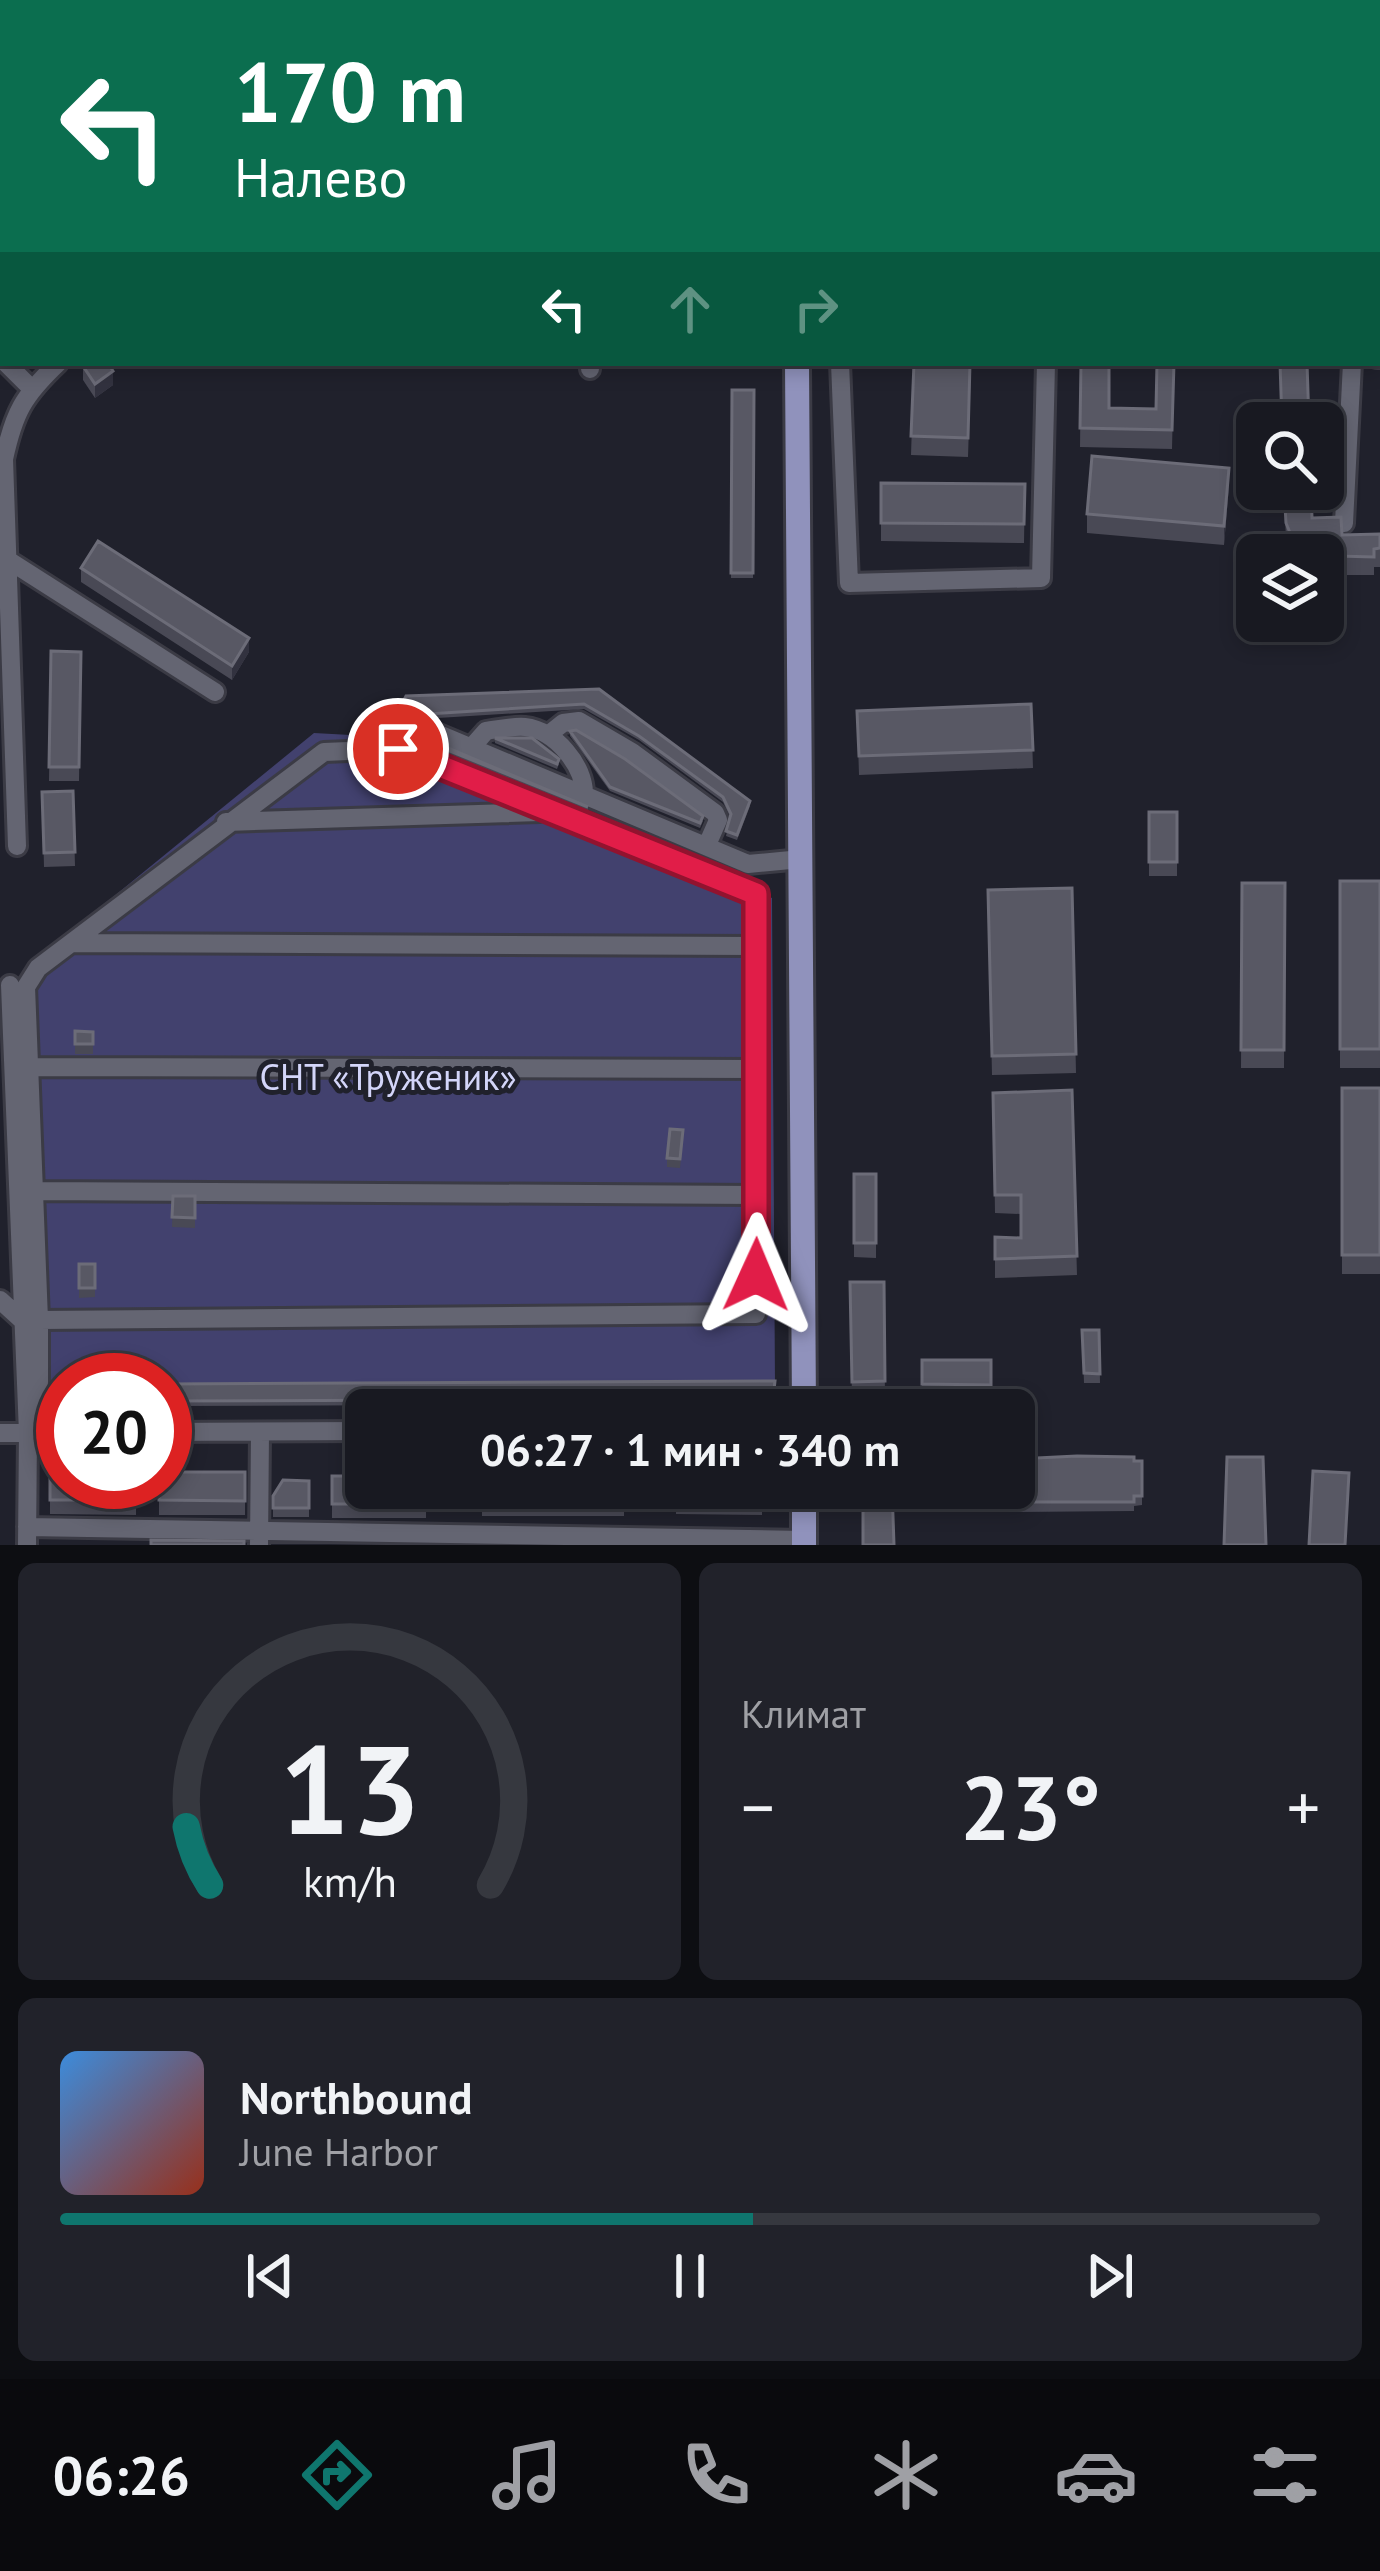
<!DOCTYPE html>
<html lang="ru">
<head>
<meta charset="utf-8">
<style>
  body { margin:0; font-family:"PT Sans",sans-serif; background:#21222a; color:#f1f3f6; height:100vh; display:flex; flex-direction:column; font-size:45px; white-space:nowrap }
  * { box-sizing:border-box; margin:0 }
  p { font-size:39px; color:#9fa0a5 }
  .icon { flex:none; width:66px; height:66px; fill:none; stroke:currentColor; stroke-width:2; stroke-linecap:round; stroke-linejoin:round }
  .map { position:relative; height:1545px; overflow:hidden }
  .sheet { display:flex; flex-direction:column; gap:18px; padding:18px; background:#0d0e12; flex:1 }
  .sheet>* { flex:none }
  .hud { position:absolute; left:0px; top:0px; width:1380px; height:366px; box-shadow:0 6px 18px #0003,0 0 0 3px #36383f; background:#0b6e4f; color:#fff; overflow:hidden }
  .fabs { position:absolute; left:1236px; top:402px; display:grid; gap:24px }
  .fabs a { display:grid; place-items:center; width:108px; height:108px; border-radius:18px; background:#181921; box-shadow:0 6px 18px #0003,0 0 0 3px #36383f; font-size:60px }
  .speed { position:absolute; left:36px; top:1353px; display:flex; gap:24px; font-size:60px; font-weight:700; text-align:center }
  .speed>* { display:grid; place-content:center; width:156px; height:156px; border-radius:50%; background:#181921; box-shadow:0 6px 18px #0003,0 0 0 3px #36383f; line-height:1 }
  .speed .limit { border:18px solid #d22; background:#fff; color:#111 }
  .pin { position:absolute; display:grid; place-items:center; width:102px; height:102px; color:#fff; margin:-51px; border:6px solid #fff; border-radius:50%; box-shadow:0 3px 12px #0007 }
  .me { position:absolute; width:132px; margin:-66px; rotate:1deg; stroke-linejoin:round; filter:drop-shadow(0 0 9px #0008) }
  .turn { display:flex; align-items:center; gap:42px; height:252px; padding:0 36px; font-size:54px }
  .turn .icon { width:156px; height:156px; stroke-width:2.5 }
  .turn b { display:block; font-size:84px; line-height:102px }
  .lanes { display:flex; align-items:center; height:114px; padding:0 36px; background:#0003; justify-content:center; gap:60px; direction:ltr }
  .lanes .off { opacity:.35 }
  .big { font-size:90px; font-weight:800; line-height:1.1 }
  .sheet .widget { flex:1; display:flex; flex-direction:column; justify-content:center; gap:18px; min-width:0; padding:0 42px; border-radius:18px; background:#21222a }
  .sheet .dial { align-items:center; gap:0 }
  .dial svg { height:312px; overflow:visible; fill:none; stroke:#36383f; stroke-width:7; stroke-linecap:round; text-anchor:middle }
  .dial text { fill:#f1f3f6; stroke:none }
  .song { display:flex; align-items:center; gap:36px }
  .cover { width:144px; height:144px; border-radius:18px; background:linear-gradient(135deg,hsl(210 70% 55%),hsl(10 70% 35%)) }
  .played { height:12px; border-radius:6px; background:linear-gradient(90deg,#0f766e 55%,#36383f 55%) }
  .keys { display:flex; justify-content:space-around; direction:ltr }
  .heat { display:flex; justify-content:space-between; align-items:center; font-size:66px; direction:ltr }
  .sheet .tiles { flex:1; display:grid; gap:18px; grid-template-columns:1fr 1fr }
  .widget:last-child { grid-column:span 2 }
  .trip { position:absolute; left:345px; top:1389px; width:690px; height:120px; border-radius:18px; background:#181921; box-shadow:0 6px 18px #0003,0 0 0 3px #36383f; font-weight:800; line-height:120px; text-align:center }
  .dock { display:flex; height:192px; justify-content:space-around; align-items:center; background:#0a0a0d; color:#9fa0a5 }
  .dock .icon { width:84px; height:84px }
  .dock .selected { color:#0f766e }
  .dock b { font-size:54px; color:#f1f3f6 }
  .map>svg:first-child { display:block }
  .green { fill:#42416e }
  .lines { fill:none; stroke-linecap:round; stroke-linejoin:round }
  .minor-casing { stroke:#3b3b45; stroke-width:24 }
  .major-casing { stroke:#3b3b45; stroke-width:30 }
  .minor { stroke:#646572; stroke-width:18 }
  .major { stroke:#9092bc; stroke-width:24 }
  .wall { fill:#494955; fill-rule:evenodd }
  .shaded-wall { fill:#32323f }
  .building { fill:#585864; stroke:#6c6c78; stroke-width:3 }
  .route-casing { stroke:#92132f; stroke-width:30 }
  .route { stroke:#e11d48; stroke-width:21 }
  .labels { text-anchor:middle; dominant-baseline:central; stroke-width:10; stroke-linejoin:round; paint-order:stroke }
  .park-label { font-size:36px; fill:#d3d5f9; stroke:#20212c }
</style>
</head>
<body>
<div class="map">
<svg width="1380" height="1545" viewBox="0 0 1380 1545">
  <rect width="100%" height="100%" fill="#20212c"/>
  <path class="green" d="M314 733 387 737 772 898 775 1385 165 1388V1380H63V1389L34 1384 19 981 31 964Z"/>
  <g class="lines">
    <g class="minor-casing">
      <path id="minor" d="M320 0 325 3
        M271 3 273 0
        M1377 358H1380
        M6 363 31 388
        M840 363 849 583 1041 578 1046 363
        M590 369V363
        M1344 523 1352 363
        M8 560 215 692
        M434 732 748 864 801 859
        M548 735 563 723 579 721 632 752 715 813 718 820 707 845
        M471 748 486 731C498 729 513 726 525 727 555 730 585 766 584 795
        M226 822 539 812
        M17 846 4 459C14 413 23 396 58 363
        M73 943 754 946
        M10 985 28 1433 27 1545
        M30 1067 756 1069
        M35 1191 757 1195
        M0 1300 22 1320
        M165 1432 366 1431
        M0 1433H63
        M28 1433 39 1382V1320L26 987 38 968 324 752 398 749 756 894V1314L39 1320
        M27 1527 804 1540
        M259 1545 260 1432"/>
    </g>
    <g class="major-casing">
      <path id="major" d="M795 0V3
        M797 363 804 1410
        M804 1545V1488"/>
    </g>
    <use href="#minor" class="minor"/>
    <use href="#major" class="major"/>
  </g>
  <path class="wall" d="M521 363H576V364H521Z
    M716 363H753V366H716Z
    M914 363H971L968 457 911 455Z
    M1081 363H1174L1172 449 1080 447ZM1110 365 1157 366 1156 409 1109 408Z
    M83 366 113 385 95 398 83 380Z
    M732 390H754L753 578H731Z
    M881 483 1025 484 1024 543 881 541Z
    M1229 486 1224 545 1087 533V514Z
    M1284 489 1312 518 1342 535 1380 534V567H1374V575H1323V555H1291L1286 541Z
    M81 568 249 652 232 680 81 582Z
    M51 651 81 652 79 781H49Z
    M599 689 750 806 737 840 726 836 730 817 723 802 639 740 584 709 406 720 429 740 588 807V812L403 736H388V731L406 696Z
    M1031 704 1033 768 859 775 857 711Z
    M570 731 703 821 700 828 610 791 570 736Z
    M495 738 559 764 557 769 495 743Z
    M73 791 75 866 44 867 42 792Z
    M1149 812H1177V876H1149Z
    M1340 881H1380V1068H1340Z
    M1242 883H1285L1284 1068H1241Z
    M1072 888 1076 1073 992 1075 988 890Z
    M75 1031 93 1032V1054H75Z
    M1342 1088H1380V1274H1342Z
    M1072 1090 1077 1275 995 1278V1237L1021 1238V1214L995 1213 993 1093Z
    M683 1140 680 1168 667 1167V1158Z
    M854 1174H876V1258L854 1257Z
    M173 1196H195V1228L172 1227Z
    M79 1264H95V1297L79 1298Z
    M884 1282 885 1400H852L850 1283Z
    M1082 1330H1099L1100 1383H1084Z
    M922 1360H991V1399H922Z
    M775 1381 773 1404 165 1406V1384Z
    M1134 1461H1142V1505L1134 1506V1511L1009 1512V1507H961V1488Z
    M50 1471 136 1482V1515L50 1514Z
    M245 1472V1515H159V1482Z
    M332 1476 426 1488V1518H332Z
    M309 1481V1517H273V1496Z
    M482 1488H624V1516H482Z
    M676 1488H762V1515L676 1514Z"/>
  <path class="shaded-wall" d="M113 371V385L95 398V384Z
    M1229 468V486L1224 545V526Z
    M249 638V652L232 680V666Z"/>
  <path class="building" d="M282 0H319L320 1 319 3H280Z
    M727 0H745V3H728Z
    M870 0H1159V3H870Z
    M1377 42H1380V281H1377Z
    M0 275 3 278V311L0 309Z
    M1377 309H1380V328H1377Z
    M87 363H108L113 371 95 384 83 366Z
    M914 363H970L968 438 911 436Z
    M1081 363H1109V408L1156 409 1157 363H1174L1172 430 1080 428Z
    M1280 363H1307L1309 423H1282Z
    M732 390H754L753 573H731Z
    M1092 456 1229 468 1224 526 1087 514Z
    M881 483 1025 484 1024 524 881 523Z
    M1284 489H1311L1312 518 1341 517 1342 535 1380 534V548L1374 549V557L1299 555 1286 523Z
    M98 541 249 638 232 666 81 568Z
    M51 651 81 652 79 767H49Z
    M599 689 750 801 737 835 726 831 731 814 723 797 639 736 584 704 396 716 421 727 429 740 588 807 403 732 388 731 406 696Z
    M1031 704 1033 750 859 756 857 711Z
    M576 730 625 759 703 816 700 823 610 787 570 731Z
    M495 738H532L559 759 557 764Z
    M73 791 75 852 44 853 42 792Z
    M1149 812H1177V862H1149Z
    M1340 881H1380V1049H1340Z
    M1242 883H1285L1284 1050H1241Z
    M1072 888 1076 1054 992 1056 988 890Z
    M75 1031 93 1032V1044H75Z
    M1342 1088H1380V1255H1342Z
    M1072 1090 1077 1256 995 1259V1237L1021 1238V1195H995L993 1093Z
    M670 1129 683 1130 680 1159 667 1158Z
    M854 1174H876V1243H854Z
    M173 1196H195V1218L172 1217Z
    M79 1264H95V1288H79Z
    M850 1282H884L885 1381 852 1382Z
    M1082 1330H1099L1100 1374 1084 1373Z
    M922 1360H991V1385L922 1384Z
    M775 1381 773 1399 165 1401V1384Z
    M1077 1456 1134 1457V1461H1142V1496H1134V1502H1009V1498H961V1488H1014V1459Z
    M1227 1457H1263L1266 1545H1224Z
    M50 1471H63V1482H136V1500H50Z
    M1313 1471 1349 1473 1345 1545H1309Z
    M165 1472H245V1501L159 1500V1482H165Z
    M332 1476H366V1488H426V1504H332Z
    M283 1480 309 1481V1508H273V1496Z
    M482 1488H624V1497L482 1498Z
    M676 1488H762V1501L676 1500Z
    M863 1488H892L894 1545H863Z
    M151 1540 244 1541V1545H151Z"/>
  <g class="lines">
    <g class="route-casing">
      <path id="route" d="M398 749 756 894V1275"/>
    </g>
    <use href="#route" class="route"/>
  </g>
  <g class="labels">
    <g class="park-label">
      <text x="388" y="1076">СНТ «Труженик»</text>
    </g>
  </g>
</svg>
<div class="fabs">
<a><svg class="icon" aria-label="search" viewBox="0 0 24 24"><circle cx="10" cy="10" r="6"/><path d="M15 15l6 6"/></svg></a>
<a><svg class="icon" aria-label="layers" viewBox="0 0 24 24"><path d="M12 4l9 5-9 5-9-5zM3 14l9 5 9-5"/></svg></a>
</div>
<div class="speed"><div class="limit">20</div></div>
<div class="pin" style="left:398px;top:749px;background:#d93025"><svg class="icon" aria-label="arrive" viewBox="0 0 24 24"><path d="M6 21V4h12l-3 4 3 4H6"/></svg></div>
<svg class="me" style="left:756px;top:1275px" viewBox="-20 -20 40 40"><path d="M0-17L14 15 0 8-14 15z" fill="#e11d48" stroke="#fff" stroke-width="4"/></svg>
<div class="trip">06:27 · 1 мин · 340 m</div>
<div class="hud">
<div class="turn"><svg class="icon" aria-label="left" viewBox="0 0 24 24"><path d="M17 20v-9H6M10 6l-5 5 5 5"/></svg><div><b>170 m</b>Налево</div></div>
<div class="lanes"><svg class="icon" aria-label="left" viewBox="0 0 24 24"><path d="M17 20v-9H6M10 6l-5 5 5 5"/></svg><svg class="icon off" aria-label="ahead" viewBox="0 0 24 24"><path d="M12 20V5M6 11l6-6 6 6"/></svg><svg class="icon off" aria-label="right" viewBox="0 0 24 24"><path d="M7 20v-9h11M14 6l5 5-5 5"/></svg></div>
</div>
</div>
<section class="sheet">
<div class="tiles">
<div class="widget dial"><svg viewBox="0 0 100 80">
<path d="M14 69A42 42 0 1 1 86 69"/>
<path d="M14 69A42 42 0 0 1 8 54" stroke="#0f766e"/>
<text x="50" y="56" font-size="32" font-weight="700">13</text>
<text x="50" y="72" font-size="11">km/h</text>
</svg></div>
<div class="widget"><p>Климат</p>
<div class="heat"><a>−</a><b class="big">23°</b><a>+</a></div>
</div>
<div class="widget">
<div class="song"><i class="cover"></i><div><b>Northbound</b><p>June Harbor</p></div></div>
<div class="played"></div>
<div class="keys"><svg class="icon" aria-label="previous" viewBox="0 0 24 24"><path d="M18 5L8 12l10 7zM5 5v14"/></svg><svg class="icon" aria-label="pause" viewBox="0 0 24 24"><path d="M8 5v14M16 5v14"/></svg><svg class="icon" aria-label="next" viewBox="0 0 24 24"><path d="M6 5l10 7-10 7zM19 5v14"/></svg></div>
</div>
</div>
</section>
<nav class="dock">
<b>06:26</b>
<svg class="icon selected" aria-label="directions" viewBox="0 0 24 24"><path d="M12 3l9 9-9 9-9-9zM9 14v-3h6M13 9l2 2-2 2"/></svg>
<svg class="icon" aria-label="music" viewBox="0 0 24 24"><path d="M9 18V5l10-2v13"/><circle cx="6" cy="18" r="3"/><circle cx="16" cy="16" r="3"/></svg>
<svg class="icon" aria-label="phone" viewBox="0 0 24 24"><path d="M5 4h4l2 5-3 2q2 4 5 5l2-3 5 2v4C11 20 4 13 5 4z"/></svg>
<svg class="icon" aria-label="climate" viewBox="0 0 24 24"><path d="M12 3v18M4 7l16 10M4 17L20 7"/></svg>
<svg class="icon" aria-label="car" viewBox="0 0 24 24"><path d="M5 17H2v-5l4-1 3-4h7l3 4 3 1v5h-3M9 17h6M6 11h13"/><circle cx="7" cy="17" r="2"/><circle cx="17" cy="17" r="2"/></svg>
<svg class="icon" aria-label="filters" viewBox="0 0 24 24"><path d="M4 7h16M4 17h16"/><circle cx="9" cy="7" r="2"/><circle cx="15" cy="17" r="2"/></svg>
</nav>
</body>
</html>
